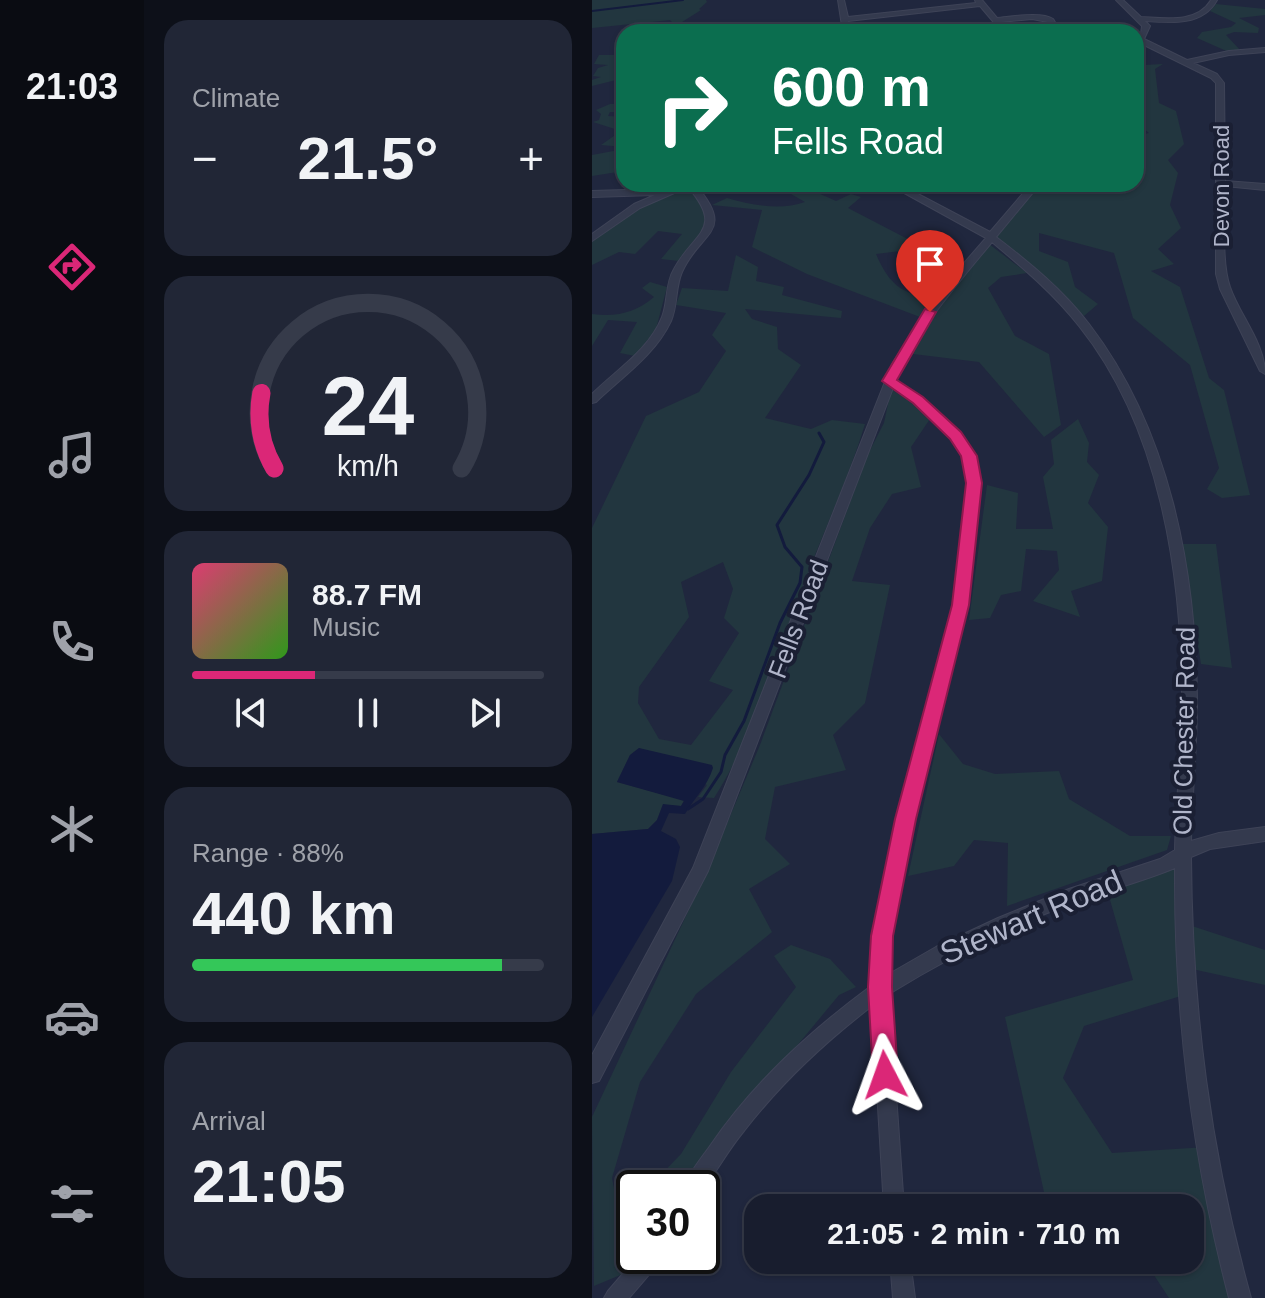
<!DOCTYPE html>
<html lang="en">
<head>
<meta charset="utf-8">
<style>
  body { margin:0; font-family:Helvetica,sans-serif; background:#212636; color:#f1f3f6; height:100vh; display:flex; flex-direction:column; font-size:30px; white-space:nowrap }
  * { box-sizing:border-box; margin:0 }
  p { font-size:26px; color:#9fa2aa }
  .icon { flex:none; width:44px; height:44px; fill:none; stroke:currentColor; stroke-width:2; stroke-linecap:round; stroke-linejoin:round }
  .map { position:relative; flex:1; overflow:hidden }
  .drawer { display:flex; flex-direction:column; gap:20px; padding:20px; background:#0d1019; width:448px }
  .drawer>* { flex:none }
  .banner { position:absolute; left:24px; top:24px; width:528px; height:168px; border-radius:24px; box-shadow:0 2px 6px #0004,0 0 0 2px #363b4a; background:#0b6e4f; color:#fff; overflow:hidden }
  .speed { position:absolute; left:24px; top:1170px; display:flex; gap:16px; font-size:40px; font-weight:700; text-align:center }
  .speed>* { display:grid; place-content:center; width:104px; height:104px; border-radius:50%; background:#181d2e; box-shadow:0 2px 6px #0004,0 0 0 2px #363b4a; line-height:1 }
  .speed .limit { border:4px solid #111; border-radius:12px; background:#fff; color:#111 }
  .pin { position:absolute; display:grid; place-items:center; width:68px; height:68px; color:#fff; margin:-82px -34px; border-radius:50% 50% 50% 0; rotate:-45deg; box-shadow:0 0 8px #0007 }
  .pin .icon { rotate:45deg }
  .me { position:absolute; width:88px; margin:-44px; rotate:356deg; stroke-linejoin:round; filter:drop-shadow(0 0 6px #0008) }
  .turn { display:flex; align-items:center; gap:28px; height:168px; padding:0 24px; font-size:36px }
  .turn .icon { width:104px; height:104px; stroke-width:2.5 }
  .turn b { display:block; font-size:56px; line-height:68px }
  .big { font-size:60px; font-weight:700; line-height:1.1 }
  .drawer .tile { flex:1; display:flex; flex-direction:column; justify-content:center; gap:12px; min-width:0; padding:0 28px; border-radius:24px; background:#212636 }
  .drawer .dial { align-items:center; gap:0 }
  .dial svg { height:208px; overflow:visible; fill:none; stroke:#363b4a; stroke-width:7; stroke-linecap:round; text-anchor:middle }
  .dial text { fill:#f1f3f6; stroke:none }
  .song { display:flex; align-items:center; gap:24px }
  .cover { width:96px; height:96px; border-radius:12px; background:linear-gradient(135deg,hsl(340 70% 55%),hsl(110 70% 35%)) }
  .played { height:8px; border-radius:4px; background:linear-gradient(90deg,#db2777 35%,#363b4a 35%) }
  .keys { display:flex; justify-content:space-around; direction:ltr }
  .heat { display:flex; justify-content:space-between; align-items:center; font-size:44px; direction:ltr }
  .charge { height:12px; border-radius:6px; background:linear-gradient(90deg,#34c759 88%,#363b4a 0) }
  .trip { position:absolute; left:152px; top:1194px; width:460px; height:80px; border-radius:24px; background:#181d2e; box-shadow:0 2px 6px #0004,0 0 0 2px #363b4a; font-weight:700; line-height:80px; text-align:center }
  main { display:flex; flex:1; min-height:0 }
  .dock { display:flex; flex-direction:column; width:144px; justify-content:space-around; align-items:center; background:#0a0c12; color:#9fa2aa }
  .dock .icon { width:56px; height:56px }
  .dock .active { color:#db2777 }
  .dock b { font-size:36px; color:#f1f3f6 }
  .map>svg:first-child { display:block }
  .green { fill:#22363f; fill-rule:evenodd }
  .water { fill:#131b3d }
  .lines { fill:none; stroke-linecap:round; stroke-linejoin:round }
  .stream-far1 { stroke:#131b3d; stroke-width:2 }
  .stream { stroke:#131b3d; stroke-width:3 }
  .minor-casing { stroke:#3e4357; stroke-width:2 }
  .minor { fill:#343a4e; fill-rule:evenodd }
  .route { fill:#db2777; stroke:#8e194d; stroke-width:2 }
  .labels { text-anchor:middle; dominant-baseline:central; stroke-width:8; stroke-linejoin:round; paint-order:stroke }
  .far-street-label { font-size:22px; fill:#b0b5ca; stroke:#1a1f33 }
  .street-label { font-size:26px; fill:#b0b5ca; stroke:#1a1f33 }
  .near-street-label { font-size:32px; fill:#b0b5ca; stroke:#1a1f33 }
</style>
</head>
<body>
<main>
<nav class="dock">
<b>21:03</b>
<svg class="icon active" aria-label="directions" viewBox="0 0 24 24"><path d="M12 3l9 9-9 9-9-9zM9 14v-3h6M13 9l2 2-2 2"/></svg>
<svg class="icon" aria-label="music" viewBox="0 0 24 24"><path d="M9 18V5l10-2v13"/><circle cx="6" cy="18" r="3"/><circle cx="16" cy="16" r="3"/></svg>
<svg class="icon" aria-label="phone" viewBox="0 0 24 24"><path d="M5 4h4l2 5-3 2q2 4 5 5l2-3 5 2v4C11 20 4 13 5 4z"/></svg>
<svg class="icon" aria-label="climate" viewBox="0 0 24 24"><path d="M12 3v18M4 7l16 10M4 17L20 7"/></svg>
<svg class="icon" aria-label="car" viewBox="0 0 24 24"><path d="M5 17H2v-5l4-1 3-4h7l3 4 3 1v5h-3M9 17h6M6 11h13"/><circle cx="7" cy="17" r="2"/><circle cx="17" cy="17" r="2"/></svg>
<svg class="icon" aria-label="filters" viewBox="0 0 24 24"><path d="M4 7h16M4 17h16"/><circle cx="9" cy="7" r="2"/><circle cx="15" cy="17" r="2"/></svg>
</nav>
<section class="drawer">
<div class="tile"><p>Climate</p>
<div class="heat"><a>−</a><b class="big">21.5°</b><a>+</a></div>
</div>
<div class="tile dial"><svg viewBox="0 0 100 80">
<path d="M14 69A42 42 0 1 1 86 69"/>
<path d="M14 69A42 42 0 0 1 9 40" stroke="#db2777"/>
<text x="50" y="56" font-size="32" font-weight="700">24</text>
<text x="50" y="72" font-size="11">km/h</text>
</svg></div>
<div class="tile">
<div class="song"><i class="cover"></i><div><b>88.7 FM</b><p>Music</p></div></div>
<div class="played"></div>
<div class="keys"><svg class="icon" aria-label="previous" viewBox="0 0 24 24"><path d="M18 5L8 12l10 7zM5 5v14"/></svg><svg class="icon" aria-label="pause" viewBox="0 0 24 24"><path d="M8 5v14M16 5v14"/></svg><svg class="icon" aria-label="next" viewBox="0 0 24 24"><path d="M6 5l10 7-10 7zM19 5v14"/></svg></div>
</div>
<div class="tile"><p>Range · 88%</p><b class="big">440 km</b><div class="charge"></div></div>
<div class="tile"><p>Arrival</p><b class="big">21:05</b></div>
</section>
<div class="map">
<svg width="673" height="1298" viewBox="0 0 673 1298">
  <rect width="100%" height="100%" fill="#20273e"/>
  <path class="green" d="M0 0H114L115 2 107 9 109 10 79 29 47 31 81 23 78 20 0 28Z
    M624 4 673 9V15L647 18 667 28 666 33 642 32 634 35 650 52 639 53 605 38 610 32 639 27 644 23 618 11Z
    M7 55H32L29 61 32 62V70L26 76 32 78 0 86V80L9 77 1 76 6 68 16 65 2 64Z
    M571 64 563 69 567 103 584 111 592 144 576 160 586 173 578 205 589 228 566 249 582 264 559 271 588 287 617 378 632 390 658 495 630 498 615 489 627 468 598 365 541 318 522 253 447 233V251L476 262 483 287 506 304 492 316 404 237 445 184H544V136L557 133 544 122V78L552 65Z
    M18 104H32V112H18L16 116 32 117V147L9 145 29 131 1 122 7 120 9 114 4 110Z
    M32 149V171L0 176V155Z
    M185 184H229L226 193 244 201 259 194 269 197 256 208 333 248 284 254C297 284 308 293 341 299L328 317 215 274 160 247 170 210 120 205 135 198C160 205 188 211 213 202L199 194 202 189Z
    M95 185 113 205 118 219 107 239 87 261 69 259 90 234 66 231 43 254 27 252 0 265V242C24 215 62 200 95 185Z
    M397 244 435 273 409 277 396 288 423 336 457 354 469 425 452 437 387 362 313 353 334 319Z
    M144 255 166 267 164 281 192 287 190 295 250 311 249 318 153 309 160 319 185 327 186 349 209 365 173 418 219 429 240 420 273 424C257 477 234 526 214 578 186 652 164 732 122 798L106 797 115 785 47 748 38 755 25 782 92 800 89 806 71 805 65 820 56 829 0 834V528L54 416 107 392 134 351 120 335 134 313 84 305 90 288 136 291ZM131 562 141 589 132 618 147 633 117 681 141 690 99 745 67 739 46 703 47 687 97 617 89 582Z
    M58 282 75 287 64 329 43 356 28 353 45 322 16 320 0 346V314C25 317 43 313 62 297L50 288Z
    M301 380 342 413 319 447 329 487 300 494 278 528 260 581 298 585 273 703 241 735 254 770 183 787 173 839 198 864 157 889 180 932 104 994 48 1082 20 1178 38 1271 2 1286 0 1117 115 871 168 745 276 454 292 423Z
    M486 419 497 443 495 462 507 475 496 503 516 527 510 581 479 591 488 617 441 601 467 570 465 551 434 549 429 591 409 595 398 618 377 620 395 485 426 493 424 529H461L451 477 462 464 459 440Z
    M589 544H624L640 668 609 664Z
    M347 734 371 764 403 774 467 771 477 799 538 836H579L575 850 415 906 416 843 382 840 362 866 316 876Z
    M593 864 591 923 673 950V985L591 967 592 995 492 1026 471 1078 520 1153 615 1147 649 1298H577L558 1269 500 1272 493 1260H598V1208H462L452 1192 413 1017 541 980 514 886Z
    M199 945 238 959 264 987 247 995 107 1164 92 1188H56L89 1154 139 1072 204 987 182 956Z"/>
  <path class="water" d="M47 748 120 765 121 768C115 787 103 797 93 814L77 813 69 831 84 839 88 847 80 881 0 1017V834L56 829 65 820 71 804 89 806 92 801 25 782 38 755Z"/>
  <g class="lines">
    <path class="stream-far1" d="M0 11 91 0"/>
    <path class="stream" d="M96 809 111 799 129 772 133 755 152 721 188 623 208 583 210 567 193 547 185 525 217 475 232 442 227 433"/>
    <g class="minor-casing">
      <path id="minor" d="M246 0H252L256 17 384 3 383 0H390L405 18C418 17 450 11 461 19 463 21 466 30 467 32H459L456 22 440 19 409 22 418 32H410L388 6 256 21 259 32H251Z
        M524 0H531L549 17C572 18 605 24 619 0H625C611 26 579 23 553 21L558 26 552 39 595 60 637 51 673 48V52L637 55 601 63 625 74 632 83 633 181 673 184V190L633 186C633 214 629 262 638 287 648 316 673 343 673 374L668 371 628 289 624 274V83L619 78 548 43 544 45V39L549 34 550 26Z
        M88 184H103C145 233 109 230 90 272 83 288 86 305 79 321 63 355 30 377 4 402L0 403V394C24 370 57 350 70 317 76 302 73 284 82 269 102 232 133 230 96 187L48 208 0 241V234L42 204 63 195 0 197V191L67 189 71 191Z
        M296 184H307L398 232 439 184H448L404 237C438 263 471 290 497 324 578 430 604 570 605 701 605 748 600 794 599 841L627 833 673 827V841L618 849 599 857C600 1009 618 1151 659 1298H637C600 1156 582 1015 583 868 549 882 513 891 478 904 415 928 355 958 297 994L312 1208H292L280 1006C232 1043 189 1083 152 1131 136 1150 124 1172 110 1192V1188H91C97 1173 108 1160 118 1146 162 1082 217 1032 279 986L281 936 305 819 361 605 376 483 371 456 360 439 322 402 301 388 116 871 7 1081 0 1083V1055L101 868 300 364 352 286 394 238ZM400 242C431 268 462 294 487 326 568 427 590 574 590 699 590 750 584 800 583 850L568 859 477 889 406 918 344 947 297 974 299 936 321 819 375 605 388 483 383 456 368 433 330 398 304 380C323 332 367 282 400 242Z
        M46 1256H70L67 1263 37 1298H12L16 1291Z
        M298 1260H318L323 1298H301Z"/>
    </g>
    <use href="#minor" class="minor"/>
  </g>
  <path class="route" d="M333 309 344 312 305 380 331 397 369 432 385 456 390 483 377 605 324 819 301 936 300 987 306 1075 302 1083 293 1087 285 1083 281 1075 276 987 279 936 303 819 360 605 374 483 369 456 358 439 321 403 290 381Z"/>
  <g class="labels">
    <g class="far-street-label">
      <text transform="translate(629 186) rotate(-90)">Devon Road</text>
    </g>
    <g class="street-label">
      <text transform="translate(206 619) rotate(-69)">Fells Road</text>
      <text transform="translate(592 731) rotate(-89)">Old Chester Road</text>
    </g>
    <g class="near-street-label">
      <text transform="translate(439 917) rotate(-23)">Stewart Road</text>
    </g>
  </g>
</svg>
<div class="speed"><div class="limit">30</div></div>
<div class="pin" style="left:338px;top:312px;background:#d93025"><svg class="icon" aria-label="arrive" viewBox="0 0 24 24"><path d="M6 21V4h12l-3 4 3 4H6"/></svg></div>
<svg class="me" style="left:293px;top:1075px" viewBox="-20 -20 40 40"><path d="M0-17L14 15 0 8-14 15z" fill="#db2777" stroke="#fff" stroke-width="4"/></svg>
<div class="trip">21:05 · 2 min · 710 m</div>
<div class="banner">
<div class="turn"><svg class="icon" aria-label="right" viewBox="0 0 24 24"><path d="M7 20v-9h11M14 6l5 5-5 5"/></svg><div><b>600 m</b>Fells Road</div></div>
</div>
</div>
</main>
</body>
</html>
